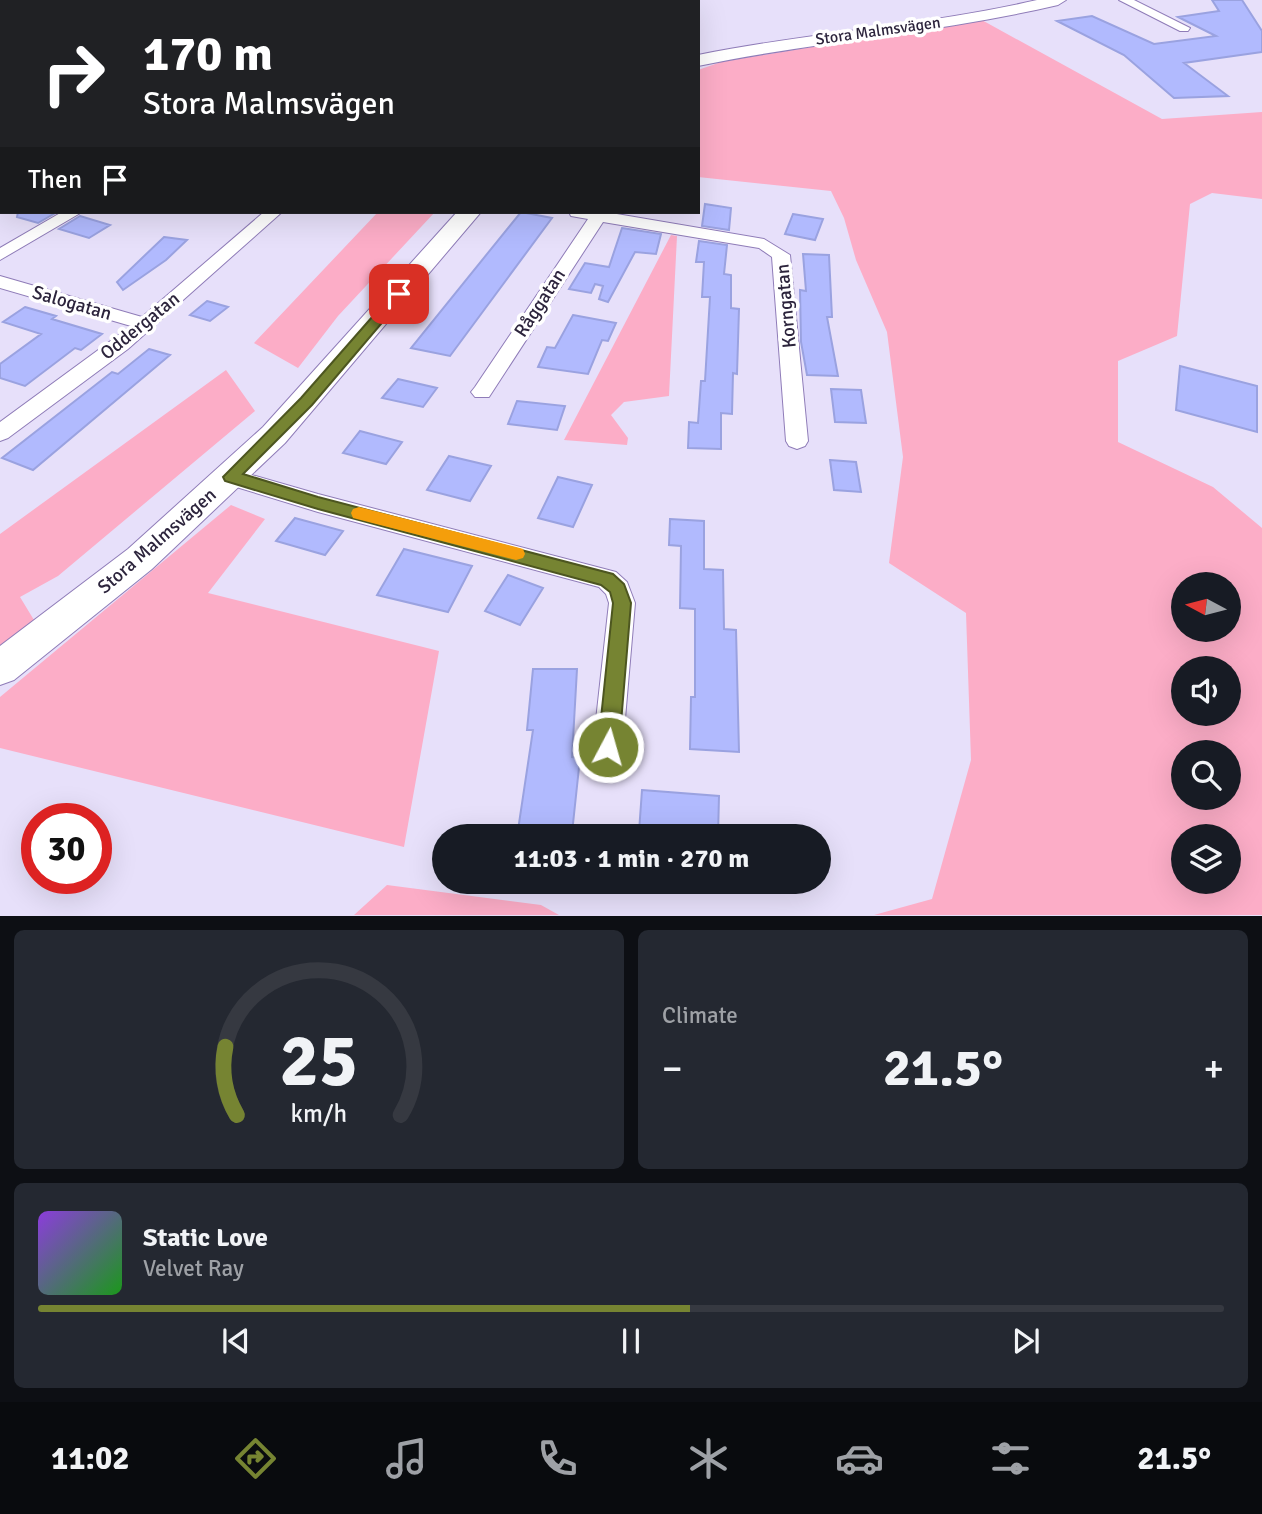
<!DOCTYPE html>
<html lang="en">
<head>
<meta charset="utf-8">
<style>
  body { margin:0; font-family:Signika,sans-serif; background:#242831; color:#f1f3f6; height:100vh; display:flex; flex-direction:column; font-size:26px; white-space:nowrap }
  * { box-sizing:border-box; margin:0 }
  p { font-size:23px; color:#9ea1a6 }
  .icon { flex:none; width:38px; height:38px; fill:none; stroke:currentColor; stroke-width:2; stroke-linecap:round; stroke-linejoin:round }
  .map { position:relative; height:916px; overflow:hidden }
  .details { display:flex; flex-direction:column; gap:14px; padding:14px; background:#0d0f14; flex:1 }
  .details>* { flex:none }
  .banner { position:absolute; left:0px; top:0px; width:700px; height:214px; box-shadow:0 7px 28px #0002; background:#202124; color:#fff; overflow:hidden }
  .needle { width:46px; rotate:277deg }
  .buttons { position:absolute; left:1171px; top:572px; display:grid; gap:14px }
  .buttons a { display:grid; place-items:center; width:70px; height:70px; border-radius:50%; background:#171b24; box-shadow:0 7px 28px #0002; font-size:35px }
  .speed { position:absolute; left:21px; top:803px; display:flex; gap:14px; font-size:35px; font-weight:700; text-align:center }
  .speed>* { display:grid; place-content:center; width:91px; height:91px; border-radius:50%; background:#171b24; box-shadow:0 7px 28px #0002; line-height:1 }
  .speed .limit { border:10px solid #d22; background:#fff; color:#111 }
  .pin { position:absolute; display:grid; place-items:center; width:60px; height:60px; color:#fff; margin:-30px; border-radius:14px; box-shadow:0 4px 10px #0006 }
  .me { position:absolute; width:77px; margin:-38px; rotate:6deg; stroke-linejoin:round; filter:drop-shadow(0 0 5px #0008) }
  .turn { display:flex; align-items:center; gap:24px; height:147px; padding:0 28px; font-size:32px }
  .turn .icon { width:91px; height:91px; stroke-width:2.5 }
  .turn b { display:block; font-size:49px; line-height:60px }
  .then { display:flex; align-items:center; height:66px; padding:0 28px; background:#0003; gap:14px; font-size:26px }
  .big { font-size:52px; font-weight:800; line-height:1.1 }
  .details .widget { flex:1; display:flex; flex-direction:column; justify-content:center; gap:10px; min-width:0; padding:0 24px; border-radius:10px; background:#242831 }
  .details .dial { align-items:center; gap:0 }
  .dial svg { height:182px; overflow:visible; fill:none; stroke:#363941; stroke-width:7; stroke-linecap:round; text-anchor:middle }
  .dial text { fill:#f1f3f6; stroke:none }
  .song { display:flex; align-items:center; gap:21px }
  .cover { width:84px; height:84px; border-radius:10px; background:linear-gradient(135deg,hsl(270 70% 55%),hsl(120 70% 35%)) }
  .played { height:7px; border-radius:4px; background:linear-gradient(90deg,#768432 55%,#363941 55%) }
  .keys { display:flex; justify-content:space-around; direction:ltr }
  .heat { display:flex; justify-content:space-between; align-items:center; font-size:38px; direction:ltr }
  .details .tiles { flex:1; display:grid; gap:14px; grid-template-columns:1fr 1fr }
  .widget:last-child { grid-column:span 2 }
  .trip { position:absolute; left:432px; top:824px; width:399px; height:70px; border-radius:35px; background:#171b24; box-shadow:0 7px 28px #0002; font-weight:800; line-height:70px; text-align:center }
  .dock { display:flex; height:112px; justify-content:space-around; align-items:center; background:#090b0e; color:#9ea1a6 }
  .dock .icon { width:49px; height:49px }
  .dock .on { color:#768432 }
  .dock b { font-size:32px; color:#f1f3f6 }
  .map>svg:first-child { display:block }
  .green { fill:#fcadc7; fill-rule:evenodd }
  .building { fill:#b1bafe; stroke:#9aa2e0; stroke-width:2 }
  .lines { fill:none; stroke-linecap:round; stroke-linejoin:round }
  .street-casing { stroke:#8f7cb8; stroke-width:2 }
  .secondary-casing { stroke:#8f7cb8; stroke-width:2 }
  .street { fill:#fff; fill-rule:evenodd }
  .secondary { fill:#fff; fill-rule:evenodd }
  .route { fill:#768432; stroke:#4d5620; stroke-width:2 }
  .slow { fill:#f59e0b }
  .labels { text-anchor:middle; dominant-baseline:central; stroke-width:7; stroke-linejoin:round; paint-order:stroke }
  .far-street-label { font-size:16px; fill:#2c243c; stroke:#fff }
  .street-label { font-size:19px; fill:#2c243c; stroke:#fff }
</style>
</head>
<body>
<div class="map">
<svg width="1262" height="916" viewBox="0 0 1262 916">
  <rect width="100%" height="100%" fill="#e7e0fa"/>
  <path class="green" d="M980 19 1162 119 1262 112V199L1212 193 1190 204 1177 336 1118 361V442L1213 487 1262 528V915H874L932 899 971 760 966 613 889 563 903 457 887 332 856 260 844 218 831 191 698 177V70L721 62ZM1183 584H1228V630H1183ZM1183 668H1228V714H1183ZM1183 752H1228V798H1183ZM1183 836H1228V882H1183Z
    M378 212H435L338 316 298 368 254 343Z
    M671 235 677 236 669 396 624 402 611 415 628 438 627 445 564 440Z
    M226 370 255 411 58 576 20 597 37 625 0 651V534Z
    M231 505 265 519 208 593 439 651 404 847 0 748V697Z
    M387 885 541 905 559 915H354Z"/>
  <path class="building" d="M1212 0H1242L1262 31V52L1184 63 1228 96 1174 98 1124 55 1057 21 1092 16 1154 44 1216 36 1178 17 1219 11Z
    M705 204 731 208 729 230 702 226Z
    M18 212H57L38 223 17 217Z
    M521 212 552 218 450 356 411 348Z
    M793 214 823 219 815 240 785 234Z
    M80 216 110 225 89 238 59 229Z
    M622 228 661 234 656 254 635 252 608 302 599 299 603 286 595 284 591 293 569 289 585 263 609 267Z
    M164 237 187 240 166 260 123 290 117 282Z
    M699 241 727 245 724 274 731 275V308L739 309 737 374 733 373 732 414 721 413V449L688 448 689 422 698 423 701 381H705L710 297H702L704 262H696Z
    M803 254 829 255 832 317H827L838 376 807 375 801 342 800 290 806 291Z
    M207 301 228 307 210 321 190 315Z
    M25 307 56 316 52 319 102 334 81 350 75 348 25 386 0 378V364L41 334 3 322Z
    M573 315 616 323 608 341 602 340 588 374 538 367 547 347 555 348Z
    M149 349 170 355 33 470 2 458 112 372 118 374Z
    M1180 366 1257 386V432L1176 410Z
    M398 379 437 388 423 407 382 398Z
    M831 389 861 390 866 423 835 422Z
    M517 401 565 406 557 430 508 424Z
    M360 431 402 442 386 464 343 453Z
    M449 456 491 466 470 501 427 490Z
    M830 460 856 462 861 492 834 490Z
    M558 477 592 485 573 527 538 518Z
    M295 518 343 531 325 555 276 541Z
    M670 519 704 521V569L723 570 724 629 736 630 739 752 690 749 691 697H695V609L680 608 681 546 669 545Z
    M404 549 472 566 448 612 377 595Z
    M508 575 543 588 520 625 485 611Z
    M533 669H577L572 757 580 758 572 833 518 830 533 730H527Z
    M642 790 719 796 718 836 639 832Z"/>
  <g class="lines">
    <g class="street-casing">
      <path id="street" d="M105 0H119L104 2Z
        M416 0H430L431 2H417Z
        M1119 0H1134L1190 28 1188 31H1180Z
        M0 19H2V27H0Z
        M2 164V174L0 175V165Z
        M62 212H82L0 260V248Z
        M264 212H282L128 349 8 438 0 441V422L131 326 0 288V276L142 317Z
        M569 212H605L764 239 790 255 808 441 805 446 797 449 789 446 786 441 772 257 759 248 603 222 489 397H475L471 392 475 387 588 219 571 216Z
        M231 469 318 494 616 572 627 582 635 603 621 765 617 775 606 779 595 775 591 765 609 603 606 594 599 587 318 512 223 483 219 477 223 471Z"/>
    </g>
    <g class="secondary-casing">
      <path id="secondary" d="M1037 0H1066L1058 5C939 33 817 41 698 66V55C810 32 925 26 1037 0Z
        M457 212H481L285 443 152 569 14 680 0 685V646L128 549 263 427Z"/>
    </g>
    <use href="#street" class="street"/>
    <use href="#secondary" class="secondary"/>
  </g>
  <path class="route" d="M399 290 404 291V297L312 405 243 474 318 497 613 574 624 584 631 603 619 747 615 754 608 757 601 754 598 747 613 603 610 592 601 585 318 509 225 481 223 477 301 398 395 291Z"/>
  <path class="slow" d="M359 507 516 547 523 549 525 554 523 558 516 560 353 518 351 513 353 509Z"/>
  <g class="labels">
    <g class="far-street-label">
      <text transform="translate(878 31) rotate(-8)">Stora Malmsvägen</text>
    </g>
    <g class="street-label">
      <text transform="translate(72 303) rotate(16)">Salogatan</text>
      <text transform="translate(540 303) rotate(-57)">Råggatan</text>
      <text transform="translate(786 306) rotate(-95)">Korngatan</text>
      <text transform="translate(140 326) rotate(-39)">Oddergatan</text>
      <text transform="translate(157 541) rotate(-41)">Stora Malmsvägen</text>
    </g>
  </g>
</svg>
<div class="buttons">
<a><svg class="needle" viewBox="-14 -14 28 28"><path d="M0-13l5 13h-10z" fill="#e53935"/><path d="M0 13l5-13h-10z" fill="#9ea1a6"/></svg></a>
<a><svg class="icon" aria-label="sound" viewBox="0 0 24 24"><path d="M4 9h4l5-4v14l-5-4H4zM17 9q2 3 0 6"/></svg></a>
<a><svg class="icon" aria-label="search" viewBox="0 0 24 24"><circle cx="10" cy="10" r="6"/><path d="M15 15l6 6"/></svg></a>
<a><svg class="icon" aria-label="layers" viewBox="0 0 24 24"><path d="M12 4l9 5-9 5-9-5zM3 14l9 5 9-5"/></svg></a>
</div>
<div class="speed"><div class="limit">30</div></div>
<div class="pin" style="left:399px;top:294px;background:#d93025"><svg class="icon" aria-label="arrive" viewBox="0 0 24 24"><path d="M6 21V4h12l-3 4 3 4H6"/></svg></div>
<svg class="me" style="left:608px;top:747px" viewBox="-20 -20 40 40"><circle r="17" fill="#768432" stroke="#fff" stroke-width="3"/><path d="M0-11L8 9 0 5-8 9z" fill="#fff"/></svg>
<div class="trip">11:03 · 1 min · 270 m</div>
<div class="banner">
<div class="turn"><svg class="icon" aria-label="right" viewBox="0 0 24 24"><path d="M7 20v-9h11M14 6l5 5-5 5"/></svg><div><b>170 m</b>Stora Malmsvägen</div></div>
<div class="then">Then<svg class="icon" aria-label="arrive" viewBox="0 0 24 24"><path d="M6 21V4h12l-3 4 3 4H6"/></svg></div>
</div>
</div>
<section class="details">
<div class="tiles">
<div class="widget dial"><svg viewBox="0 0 100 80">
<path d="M14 69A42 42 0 1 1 86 69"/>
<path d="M14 69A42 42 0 0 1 9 39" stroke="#768432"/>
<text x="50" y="56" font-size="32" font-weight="700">25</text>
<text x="50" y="72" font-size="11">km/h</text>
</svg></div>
<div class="widget"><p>Climate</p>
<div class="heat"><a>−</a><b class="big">21.5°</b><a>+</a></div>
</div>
<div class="widget">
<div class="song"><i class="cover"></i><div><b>Static Love</b><p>Velvet Ray</p></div></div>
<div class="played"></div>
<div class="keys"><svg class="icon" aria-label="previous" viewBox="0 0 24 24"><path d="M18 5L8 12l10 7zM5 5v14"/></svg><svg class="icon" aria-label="pause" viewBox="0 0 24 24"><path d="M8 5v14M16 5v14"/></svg><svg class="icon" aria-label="next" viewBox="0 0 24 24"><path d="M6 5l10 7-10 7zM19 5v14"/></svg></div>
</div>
</div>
</section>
<nav class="dock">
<b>11:02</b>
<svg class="icon on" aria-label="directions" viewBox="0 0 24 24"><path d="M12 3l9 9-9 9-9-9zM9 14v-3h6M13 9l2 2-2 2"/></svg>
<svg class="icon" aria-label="music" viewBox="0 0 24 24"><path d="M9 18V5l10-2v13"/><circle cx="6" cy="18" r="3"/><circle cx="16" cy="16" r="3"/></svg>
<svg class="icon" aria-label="phone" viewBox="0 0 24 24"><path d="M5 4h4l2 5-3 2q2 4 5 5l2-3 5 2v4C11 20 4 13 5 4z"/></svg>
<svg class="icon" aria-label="climate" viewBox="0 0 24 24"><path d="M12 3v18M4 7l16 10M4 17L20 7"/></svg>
<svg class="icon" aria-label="car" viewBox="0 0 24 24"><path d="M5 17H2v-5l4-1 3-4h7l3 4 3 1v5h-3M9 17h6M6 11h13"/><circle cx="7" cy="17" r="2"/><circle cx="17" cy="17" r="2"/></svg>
<svg class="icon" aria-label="filters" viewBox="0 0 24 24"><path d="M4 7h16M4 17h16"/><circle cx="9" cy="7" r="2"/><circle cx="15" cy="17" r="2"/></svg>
<b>21.5°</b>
</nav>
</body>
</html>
